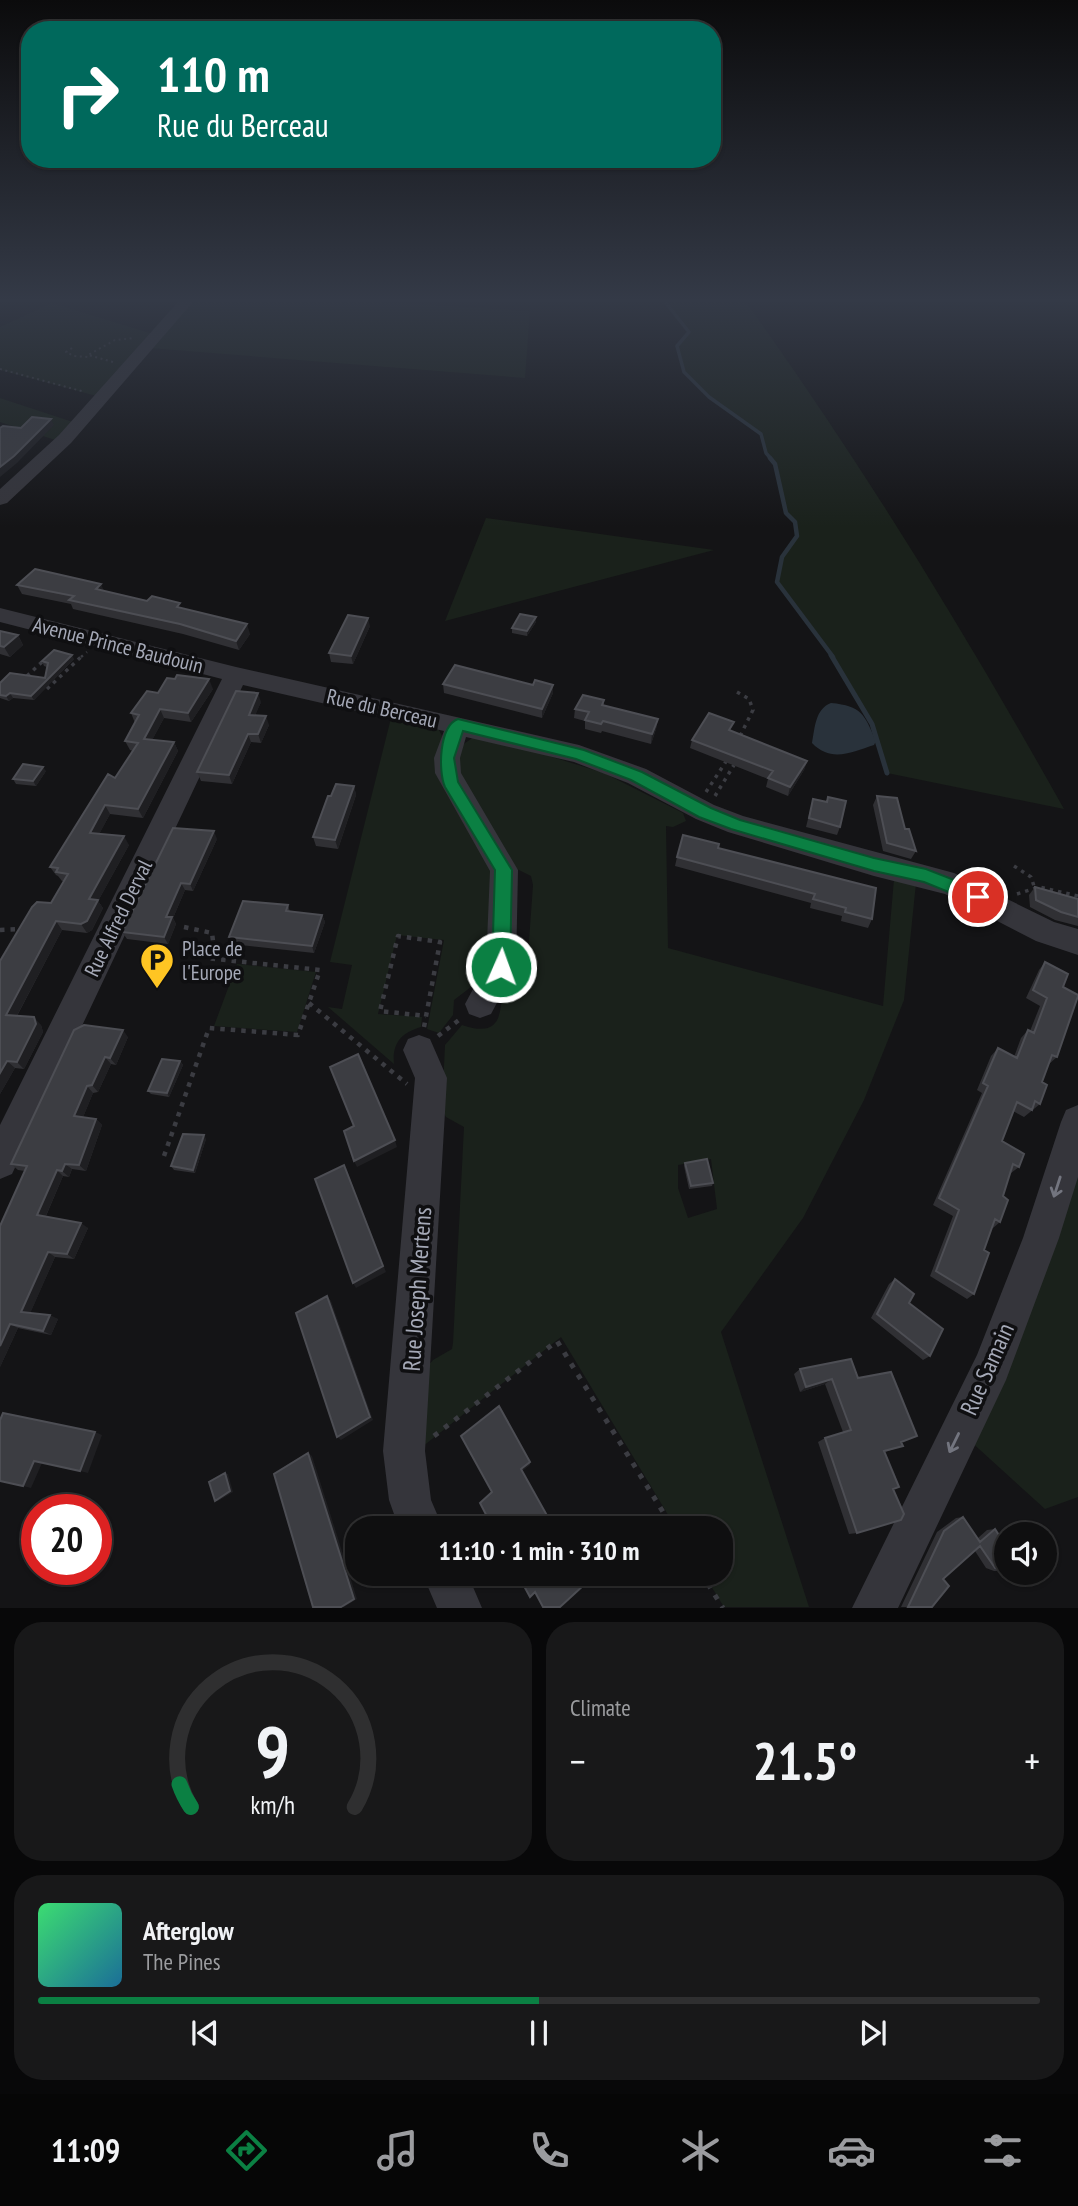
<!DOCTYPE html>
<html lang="en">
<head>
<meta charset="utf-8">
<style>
  body { margin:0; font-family:"PT Sans Narrow",sans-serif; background:#181819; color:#f1f3f6; height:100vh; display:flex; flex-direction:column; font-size:26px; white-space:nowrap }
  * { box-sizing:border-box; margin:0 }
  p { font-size:23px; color:#9b9c9f }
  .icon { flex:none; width:38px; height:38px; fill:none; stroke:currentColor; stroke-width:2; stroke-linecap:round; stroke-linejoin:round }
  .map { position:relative; height:1608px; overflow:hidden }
  .sheet { display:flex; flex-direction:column; gap:14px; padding:14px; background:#080809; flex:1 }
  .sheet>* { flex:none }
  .guide { position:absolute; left:21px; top:21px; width:700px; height:147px; border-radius:28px; box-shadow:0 2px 5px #0004,0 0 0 2px #2f2f30; background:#00695c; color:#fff; overflow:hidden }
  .buttons { position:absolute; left:994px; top:1522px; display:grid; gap:14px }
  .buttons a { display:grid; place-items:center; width:63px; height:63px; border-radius:50%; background:#0f0f10; box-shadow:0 2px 5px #0004,0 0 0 2px #2f2f30; font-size:35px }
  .speed { position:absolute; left:21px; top:1494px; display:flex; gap:14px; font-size:35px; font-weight:700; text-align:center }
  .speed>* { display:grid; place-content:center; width:91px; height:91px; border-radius:50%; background:#0f0f10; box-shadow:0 2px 5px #0004,0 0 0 2px #2f2f30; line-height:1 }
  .speed .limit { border:10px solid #d22; background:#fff; color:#111 }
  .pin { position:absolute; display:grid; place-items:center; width:60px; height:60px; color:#fff; margin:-30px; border:4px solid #fff; border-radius:50%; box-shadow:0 2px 7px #0007 }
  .me { position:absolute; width:77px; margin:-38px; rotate:2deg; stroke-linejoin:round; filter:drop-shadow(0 0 5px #0008) }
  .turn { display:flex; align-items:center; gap:24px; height:147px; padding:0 21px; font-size:32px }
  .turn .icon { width:91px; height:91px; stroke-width:2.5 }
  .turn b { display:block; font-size:49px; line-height:60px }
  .big { font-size:52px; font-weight:800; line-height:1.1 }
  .sheet .tile { flex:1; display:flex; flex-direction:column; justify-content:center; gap:10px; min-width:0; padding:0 24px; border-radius:28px; background:#181819 }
  .sheet .dial { align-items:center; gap:0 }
  .dial svg { height:182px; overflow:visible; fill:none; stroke:#2f2f30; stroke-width:7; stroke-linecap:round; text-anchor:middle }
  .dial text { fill:#f1f3f6; stroke:none }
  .song { display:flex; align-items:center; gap:21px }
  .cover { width:84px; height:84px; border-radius:10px; background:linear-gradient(135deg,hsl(140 70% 55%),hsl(200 70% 35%)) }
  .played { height:7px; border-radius:4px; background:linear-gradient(90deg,#0b8043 50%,#2f2f30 50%) }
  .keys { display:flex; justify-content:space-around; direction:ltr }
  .heat { display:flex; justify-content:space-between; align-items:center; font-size:38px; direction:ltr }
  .sheet .tiles { flex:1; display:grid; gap:14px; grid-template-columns:1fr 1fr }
  .tile:last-child { grid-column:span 2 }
  .trip { position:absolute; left:345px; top:1516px; width:388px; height:70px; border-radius:28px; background:#0f0f10; box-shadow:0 2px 5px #0004,0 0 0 2px #2f2f30; font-weight:800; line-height:70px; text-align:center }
  .tabs { display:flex; height:112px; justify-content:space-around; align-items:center; background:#060606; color:#9b9c9f }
  .tabs .icon { width:49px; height:49px }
  .tabs .current { color:#0b8043 }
  .tabs b { font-size:32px; color:#f1f3f6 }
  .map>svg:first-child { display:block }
  .green { fill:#1a211b; fill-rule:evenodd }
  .water { fill:#29323b }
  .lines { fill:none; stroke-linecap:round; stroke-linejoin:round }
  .stream-far2 { stroke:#29323b; stroke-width:3.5 }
  .stream-far1 { stroke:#29323b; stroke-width:4.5 }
  .stream { stroke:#29323b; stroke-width:5 }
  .path-far4 { stroke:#3b3c42; stroke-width:2; stroke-dasharray:2 3.5; stroke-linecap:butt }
  .path-far3 { stroke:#3b3c42; stroke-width:2.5; stroke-dasharray:2.5 4.5; stroke-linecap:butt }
  .path-far2 { stroke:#3b3c42; stroke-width:3.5; stroke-dasharray:3.5 5; stroke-linecap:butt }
  .path-far1 { stroke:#3b3c42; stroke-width:4.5; stroke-dasharray:4.5 6; stroke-linecap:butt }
  .path { stroke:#3b3c42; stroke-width:5; stroke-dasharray:5 8; stroke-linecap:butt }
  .minor { fill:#35353b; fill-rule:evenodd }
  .wall { fill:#303034 }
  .shaded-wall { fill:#1f1f22 }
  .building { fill:#3c3d42; stroke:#4d4e54; stroke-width:2 }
  .oneway { stroke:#73757f }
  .route { fill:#0b8043; stroke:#07532c; stroke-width:2 }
  .labels { text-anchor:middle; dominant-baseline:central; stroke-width:7; stroke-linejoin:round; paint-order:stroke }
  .street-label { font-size:21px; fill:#a5a9b7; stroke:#0f0f11 }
  .poi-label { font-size:21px; fill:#a5a9b7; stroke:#0f0f11; text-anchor:start }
  .near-street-label { font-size:24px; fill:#a5a9b7; stroke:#0f0f11 }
</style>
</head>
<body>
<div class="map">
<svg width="1078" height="1608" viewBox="0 0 1078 1608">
  <rect width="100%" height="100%" fill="#141416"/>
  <path class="green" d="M186 302H385L530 311 525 378 149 348 104 398 0 370V327L52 303 153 334Z
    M665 302H746C863 465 966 634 1064 809L887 773C879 711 815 632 777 582 776 564 787 550 797 536L795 522 786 513 775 464 766 453 761 434 709 397 684 372 677 346 688 331Z
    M0 398 79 424 55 440 0 422Z
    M486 518 714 550 445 621Z
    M392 714 437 726 442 736 441 754 493 865 488 974 454 1000 453 1015 439 1033 427 1029 444 940 397 935 378 1014 422 1017 421 1027C401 1033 392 1043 394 1064L328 1007 342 1009 352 965 330 962Z
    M478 734 604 773 683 813 686 821 673 827 666 826 668 948 883 1006 894 879 916 883 904 1000 864 1100 803 1218 721 1332 809 1607H724L703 1573H721V1528H676L561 1337 422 1447 428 1366 433 1360 452 1349 453 1343 464 1127 446 1117 442 1110 445 1045 462 1025C514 1043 495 993 507 977 511 971 521 970 527 969L533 885 531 876 509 865 461 787 458 748ZM711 1159 717 1209 688 1218 678 1188V1165Z
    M237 964 316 972 297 1032 214 1026Z
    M1078 1172V1497L1045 1509 968 1439Z"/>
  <path class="water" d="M831 703C862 706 864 714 876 741L874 745C852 752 831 763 812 743 815 728 815 709 831 703Z"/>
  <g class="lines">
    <path class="stream-far2" d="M665 302 689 332 677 346 684 372 709 397 761 434 766 453 772 460"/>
    <path class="stream-far1" d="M770 458 775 464 786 513 795 522 797 536 782 557 777 582 833 657"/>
    <path class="stream" d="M831 655 872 724 887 773"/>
    <path class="path-far4" d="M72 348 66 352 74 356 88 357
      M113 362 88 355 115 340 135 338
      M0 369 85 392"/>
    <path class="path-far3" d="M81 657 87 652"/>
    <path class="path-far2" d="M27 676 43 661
      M47 689 83 655
      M737 692 749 699 753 710 739 738
      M706 792 727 760
      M715 796 734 765
      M1014 866 1031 877 1034 886
      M1017 894 1039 887 1078 896"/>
    <path class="path-far1" d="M184 927 212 933 213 941 207 954
      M0 930 23 929
      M309 1003 407 1084
      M424 1027 440 942 398 936 380 1011 426 1016
      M438 1036 463 1017
      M164 1156 209 1028 298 1035 320 970 206 958"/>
    <path class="path" d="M434 1436 557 1341 673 1528
      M701 1573 723 1608"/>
    <path class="minor" d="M178 302H193L71 443 7 503 0 505V489L59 435Z
      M0 608 236 667 579 745 646 769 714 805 743 816 954 873 1054 922 1078 929V955L1036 941 945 894 874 876 728 832 696 819 628 783 574 762 466 737 460 758 461 773 518 870 516 967 491 1014 480 1018 469 1014 465 1004 486 965 490 871 435 773 434 758 444 731 243 685 12 1174 0 1179V1125L222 679 0 622Z
      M419 1035 430 1039 447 1078 425 1451 431 1500 443 1528H399L389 1500 383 1451 415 1078 403 1050 408 1039Z
      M1078 1105V1177L1059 1238 1006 1380 898 1608H852L977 1355 1023 1238 1061 1122 1066 1110Z
      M422 1573H467L482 1608H437Z"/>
  </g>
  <path class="wall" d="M17 585 104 591 147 601 183 608 250 634 239 650 183 634 73 609 71 604 22 594Z
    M536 617V622L527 636 512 633V628Z
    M370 626 353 664 331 662 329 653Z
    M0 631 18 635 23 645 10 657 0 654Z
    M74 659 34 700 13 698 9 701 0 698V683L45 678 47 667 44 666 42 661Z
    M443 684 553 685V693L542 718 444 693Z
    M213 689 191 722 164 718 152 740 174 742 178 751 143 818 110 814 99 834 129 845 98 901 103 908 92 930 87 933 62 930 17 1016 41 1025 43 1032 24 1069 15 1068 0 1094V961L51 903 64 881H62L58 876 56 875 50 867 115 778 133 751 130 750 125 741 135 723 131 713 158 693Z
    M604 700V706L658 719 656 729 651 744 602 731 601 733 585 729V721L574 718 575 709Z
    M261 702 255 715 269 725 261 743 251 742 232 784 201 781 197 772Z
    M732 731 807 761 804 770 788 796 766 787 768 779 690 748 692 740Z
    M46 771 36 786 16 784 13 779Z
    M354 786 356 795 338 849 316 846 313 837 331 796Z
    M877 796 905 829 916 851 911 859 883 851 873 805Z
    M828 797 840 827 837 835 806 827 813 799 826 802Z
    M217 839 193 891 185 890 173 918 176 924 168 944 127 939 122 932Z
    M718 848 872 919 868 928 841 921 842 916 810 908 811 903 675 866 677 857Z
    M1035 887 1078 899V926L1055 920 1030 907 1029 895Z
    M288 905 290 912 322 915 325 922 314 953 232 944 229 937Z
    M1045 962 1063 987 1057 1057 1049 1064 1042 1082 1040 1104 1024 1117 1013 1111 1002 1141 1019 1167 1011 1173H1010L1003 1196 1000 1222 993 1228 992 1227 984 1250 974 1294 967 1299 930 1276 953 1216 933 1205 982 1093 977 1090 991 1056 998 1048 1014 1057 1021 1038 1028 1030 1030 1031 1040 1006 1026 998 1039 970Z
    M74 1030 128 1037 116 1065 111 1064 98 1092 93 1093 83 1117 96 1119 102 1125 86 1171 72 1169 69 1177 63 1176 46 1216 88 1228 74 1259 55 1257 30 1313 58 1319 51 1335 18 1328 0 1367 25 1171 18 1170 11 1164Z
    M180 1061 183 1065 169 1097 151 1094 148 1091Z
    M206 1139 195 1173 174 1170 171 1166Z
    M685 1163 713 1183 712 1186 689 1189 684 1166Z
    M895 1279 909 1303 930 1356 923 1360 871 1318 889 1284Z
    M800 1369 858 1378 903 1446 885 1452 893 1489 857 1533 849 1534 818 1442 825 1438 843 1432 825 1384 800 1392 794 1374Z
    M963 1517 978 1538 987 1530 995 1529 1003 1571H994L986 1568 975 1551 943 1579 932 1607H901L937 1532 956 1518Z"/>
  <path class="shaded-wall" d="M51 419 54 425 17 463 0 477V467Z
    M101 584 105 593 96 589Z
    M536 617V622L527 636V631Z
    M368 618 370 626 353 664 351 656Z
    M247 624 250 634 239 650 236 641Z
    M18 635 23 645 10 657 4 647Z
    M72 655 74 659 34 700 31 696Z
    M209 679 213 689 191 722 188 713Z
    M553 685V693L542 718V709Z
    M10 693 13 698 9 701 6 696Z
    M258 693 261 702 252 723 249 715Z
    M160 709 164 718 148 748 144 739Z
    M266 716 269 725 261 743 258 734Z
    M658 719 656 729 651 744 652 734Z
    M248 734 251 742 232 784 229 775Z
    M174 742 178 751 143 818 138 809Z
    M807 761 804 770 788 796 790 787Z
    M43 767 46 771 36 786 33 781Z
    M354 786 356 795 338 849 335 840Z
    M105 805 110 814 95 842 90 833Z
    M214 831 217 839 193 891 190 884Z
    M124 836 129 845 98 901 103 908 92 930 87 933 81 924 89 899Z
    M181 883 185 890 173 918 176 924 168 944 164 937 166 917Z
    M322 915 325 922 314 953 312 946Z
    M56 921 62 930 13 1023 6 1015Z
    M34 1017 41 1025 43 1032 24 1069 17 1062Z
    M123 1030 128 1037 116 1065 110 1058Z
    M105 1057 111 1064 98 1092 92 1085Z
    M7 1061 15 1068 0 1094V1073Z
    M180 1061 183 1065 169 1097 167 1093Z
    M87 1086 93 1093 81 1122 74 1116Z
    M96 1119 102 1125 86 1171 79 1165Z
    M204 1135 206 1139 195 1173 193 1170Z
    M395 1140 397 1147 357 1167 354 1161Z
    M65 1164 72 1169 69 1177 62 1171Z
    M57 1170 63 1176 44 1220 37 1215Z
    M347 1171 386 1272 356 1288 353 1283Z
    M81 1223 88 1228 74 1259 67 1254Z
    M48 1252 55 1257 29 1316 21 1312Z
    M327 1296 331 1301 373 1420 341 1440 337 1437Z
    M50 1315 58 1319 51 1335 43 1331Z
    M10 1324 18 1328 0 1367V1346Z
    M832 1379 825 1384 800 1392 806 1387Z
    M95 1432 102 1435 88 1473 80 1471Z
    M308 1453 312 1456 357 1599 344 1607H341Z
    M34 1461 42 1463 31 1488 23 1486Z
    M530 1462V1465L521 1472V1469Z
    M225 1473 228 1474 233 1492 218 1501H215Z"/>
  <path class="building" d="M32 417 51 419 14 456 0 467V428L3 426 21 428Z
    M35 569 101 584 96 589 147 601 152 596 180 603 177 607 247 624 236 641 180 624 69 600 74 596 17 585Z
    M520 614 536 617 527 631 512 628Z
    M348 615 368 618 351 656 329 653Z
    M0 631 18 635 4 647 0 646Z
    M54 650 72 655 31 696 10 693 6 696 0 695V683L10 673 45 678 48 663 42 661Z
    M455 665 533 685 535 680 553 685 542 709 443 684Z
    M177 675 209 679 188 713 160 709 144 739 174 742 138 809 105 805 90 833 124 836 89 899 98 900 87 921 81 924 56 921 6 1015 34 1017 36 1024 17 1062 7 1061 0 1073V961L32 907 37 902 51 903 68 874 56 872 58 868 50 867 108 774 115 778 138 743 125 741 139 715 131 713 147 691 158 693 167 678 175 679Z
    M236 691 258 693 249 715 266 716 258 734H248L229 775 197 772Z
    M583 695 604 700 602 705 658 719 652 734 603 721 601 724 585 720 589 712 575 709Z
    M709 713 734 722 729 730 807 761 790 787 768 778 773 771 692 740Z
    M23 764 43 767 33 781 13 779Z
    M336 784 354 786 335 840 313 837 328 796H331Z
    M877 796 897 798 905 829H909L916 851 887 843Z
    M828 797 846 801 840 827 809 818 813 799 827 802Z
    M173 828 214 831 190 884 181 883 166 917H172L164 937 122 932Z
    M683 835 719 844 718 848 876 888 872 919 845 912 846 908 813 899 815 894 677 857Z
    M1035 887 1078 899V917L1061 912 1036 900Z
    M243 901 288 905 286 911 322 915 312 946 229 937Z
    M1045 962 1068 974 1063 987 1078 995V996L1057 1057 1052 1055 1042 1082 1047 1085 1040 1104 1035 1101 1032 1110 1017 1102 1002 1141 1024 1154 1019 1167 1013 1164 1003 1196 1008 1200 1000 1222 995 1219 984 1250 989 1253 974 1294 936 1271 959 1210 939 1198 988 1086 983 1083 998 1048 1017 1058 1028 1030 1034 1033 1047 998 1033 990Z
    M84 1025 123 1030 110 1058 105 1057 92 1085 87 1086 74 1116 96 1119 79 1165 65 1164 62 1171 57 1170 37 1215 81 1223 67 1254 48 1252 21 1312 50 1315 43 1331 10 1324 0 1346V1226L27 1166 11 1164 74 1030Z
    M358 1054 395 1140 354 1161 344 1131 354 1126 330 1067Z
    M162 1059 180 1061 167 1093 148 1091Z
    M183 1134 204 1135 193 1170 171 1166Z
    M707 1159 713 1183 691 1186 685 1163Z
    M344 1165 383 1266 353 1283 315 1179Z
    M895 1279 914 1294 909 1303 943 1329 930 1356 877 1314Z
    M327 1296 370 1417 337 1437 296 1313Z
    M851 1359 858 1378 891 1372 917 1436 901 1442 903 1446 884 1451 899 1487 893 1489 904 1514 901 1520 857 1533 825 1438 851 1430 832 1379 806 1387 800 1369Z
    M499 1406 530 1462 521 1469 554 1528H493L480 1503 492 1492 461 1436Z
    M3 1413 95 1432 80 1471 34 1461 23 1486 0 1481V1420Z
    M308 1453 354 1599 341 1607H313L274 1474Z
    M225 1473 230 1491 215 1501 209 1482Z
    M963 1517 980 1542 995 1529 1006 1546V1568L1003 1571 995 1568 980 1546 943 1579 949 1586 932 1607H908L944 1531Z
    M517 1573H579L585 1584 560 1607H543L535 1592 530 1597Z"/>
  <defs><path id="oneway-shaft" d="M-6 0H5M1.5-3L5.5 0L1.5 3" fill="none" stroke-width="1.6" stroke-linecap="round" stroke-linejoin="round" transform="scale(1.75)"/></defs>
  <g class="oneway">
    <use href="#oneway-shaft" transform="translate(1057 1187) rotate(108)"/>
    <use href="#oneway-shaft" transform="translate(954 1443) rotate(116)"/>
  </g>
  <linearGradient id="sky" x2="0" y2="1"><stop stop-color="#0b0b0c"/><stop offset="0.57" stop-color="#343a47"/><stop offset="1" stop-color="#343a47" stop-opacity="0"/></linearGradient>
  <rect width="1078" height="527" fill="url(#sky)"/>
  <path class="route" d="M458 719 584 750 642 772 711 808 740 820 874 858 926 869 985 892 987 897 985 902 978 904 924 882 874 871 731 829 699 817 631 780 576 759 463 731 454 758 458 782 512 870 510 967 507 973 501 975 494 973 492 967 495 870 445 787C438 771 439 726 458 719Z"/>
  <defs>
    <g id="parking-pin" transform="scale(1.75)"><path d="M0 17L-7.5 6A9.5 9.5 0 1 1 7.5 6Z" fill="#ffc523" stroke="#0f0f11"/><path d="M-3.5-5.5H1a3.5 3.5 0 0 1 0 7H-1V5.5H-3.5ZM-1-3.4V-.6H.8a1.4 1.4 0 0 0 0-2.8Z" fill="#111"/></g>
  </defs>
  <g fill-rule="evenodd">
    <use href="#parking-pin" x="157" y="960"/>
  </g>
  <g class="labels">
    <g class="street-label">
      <text transform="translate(118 645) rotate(14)">Avenue Prince Baudouin</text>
      <text transform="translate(382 708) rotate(13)">Rue du Berceau</text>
      <text transform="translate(118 918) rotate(-64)">Rue Alfred Derval</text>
    </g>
    <g class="poi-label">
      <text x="182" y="948">Place de<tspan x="182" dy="24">l'Europe</tspan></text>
    </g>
    <g class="near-street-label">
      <text transform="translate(417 1289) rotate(-86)">Rue Joseph Mertens</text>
      <text transform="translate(987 1369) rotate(-66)">Rue Samain</text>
    </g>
  </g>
</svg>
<div class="buttons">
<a><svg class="icon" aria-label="sound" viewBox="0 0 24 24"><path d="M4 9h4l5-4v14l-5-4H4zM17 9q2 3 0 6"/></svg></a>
</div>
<div class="speed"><div class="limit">20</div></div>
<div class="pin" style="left:978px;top:897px;background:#d93025"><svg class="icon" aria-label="arrive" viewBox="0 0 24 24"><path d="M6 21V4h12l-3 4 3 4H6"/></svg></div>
<svg class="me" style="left:501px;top:967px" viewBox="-20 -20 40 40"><circle r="17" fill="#0b8043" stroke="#fff" stroke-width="3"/><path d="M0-11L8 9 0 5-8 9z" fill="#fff"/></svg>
<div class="trip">11:10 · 1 min · 310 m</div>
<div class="guide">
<div class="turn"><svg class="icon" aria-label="right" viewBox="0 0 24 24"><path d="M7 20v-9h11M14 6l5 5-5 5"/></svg><div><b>110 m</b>Rue du Berceau</div></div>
</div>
</div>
<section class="sheet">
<div class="tiles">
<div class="tile dial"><svg viewBox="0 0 100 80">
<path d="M14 69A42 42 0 1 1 86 69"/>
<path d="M14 69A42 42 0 0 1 9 59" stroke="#0b8043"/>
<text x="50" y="56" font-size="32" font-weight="700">9</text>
<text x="50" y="72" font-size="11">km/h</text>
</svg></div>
<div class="tile"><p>Climate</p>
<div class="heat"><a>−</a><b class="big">21.5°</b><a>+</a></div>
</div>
<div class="tile">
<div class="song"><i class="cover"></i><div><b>Afterglow</b><p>The Pines</p></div></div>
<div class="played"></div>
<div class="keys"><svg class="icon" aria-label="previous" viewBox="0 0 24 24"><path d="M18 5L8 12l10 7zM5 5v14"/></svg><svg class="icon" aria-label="pause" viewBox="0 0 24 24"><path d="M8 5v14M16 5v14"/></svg><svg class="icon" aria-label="next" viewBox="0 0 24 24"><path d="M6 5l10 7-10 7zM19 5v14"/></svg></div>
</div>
</div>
</section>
<nav class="tabs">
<b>11:09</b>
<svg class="icon current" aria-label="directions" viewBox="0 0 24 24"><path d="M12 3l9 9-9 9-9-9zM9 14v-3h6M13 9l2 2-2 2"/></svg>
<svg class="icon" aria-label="music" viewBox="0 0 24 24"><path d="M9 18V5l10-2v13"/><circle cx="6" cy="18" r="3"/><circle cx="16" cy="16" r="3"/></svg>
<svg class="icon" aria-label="phone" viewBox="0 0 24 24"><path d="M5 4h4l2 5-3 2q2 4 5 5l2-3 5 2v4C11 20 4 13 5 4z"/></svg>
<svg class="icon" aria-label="climate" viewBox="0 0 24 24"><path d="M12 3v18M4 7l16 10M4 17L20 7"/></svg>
<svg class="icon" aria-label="car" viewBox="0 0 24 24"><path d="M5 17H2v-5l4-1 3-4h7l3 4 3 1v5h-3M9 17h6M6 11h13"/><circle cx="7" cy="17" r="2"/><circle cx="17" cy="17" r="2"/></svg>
<svg class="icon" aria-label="filters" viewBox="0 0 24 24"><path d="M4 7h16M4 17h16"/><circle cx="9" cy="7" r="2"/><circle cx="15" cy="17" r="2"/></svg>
</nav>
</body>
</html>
